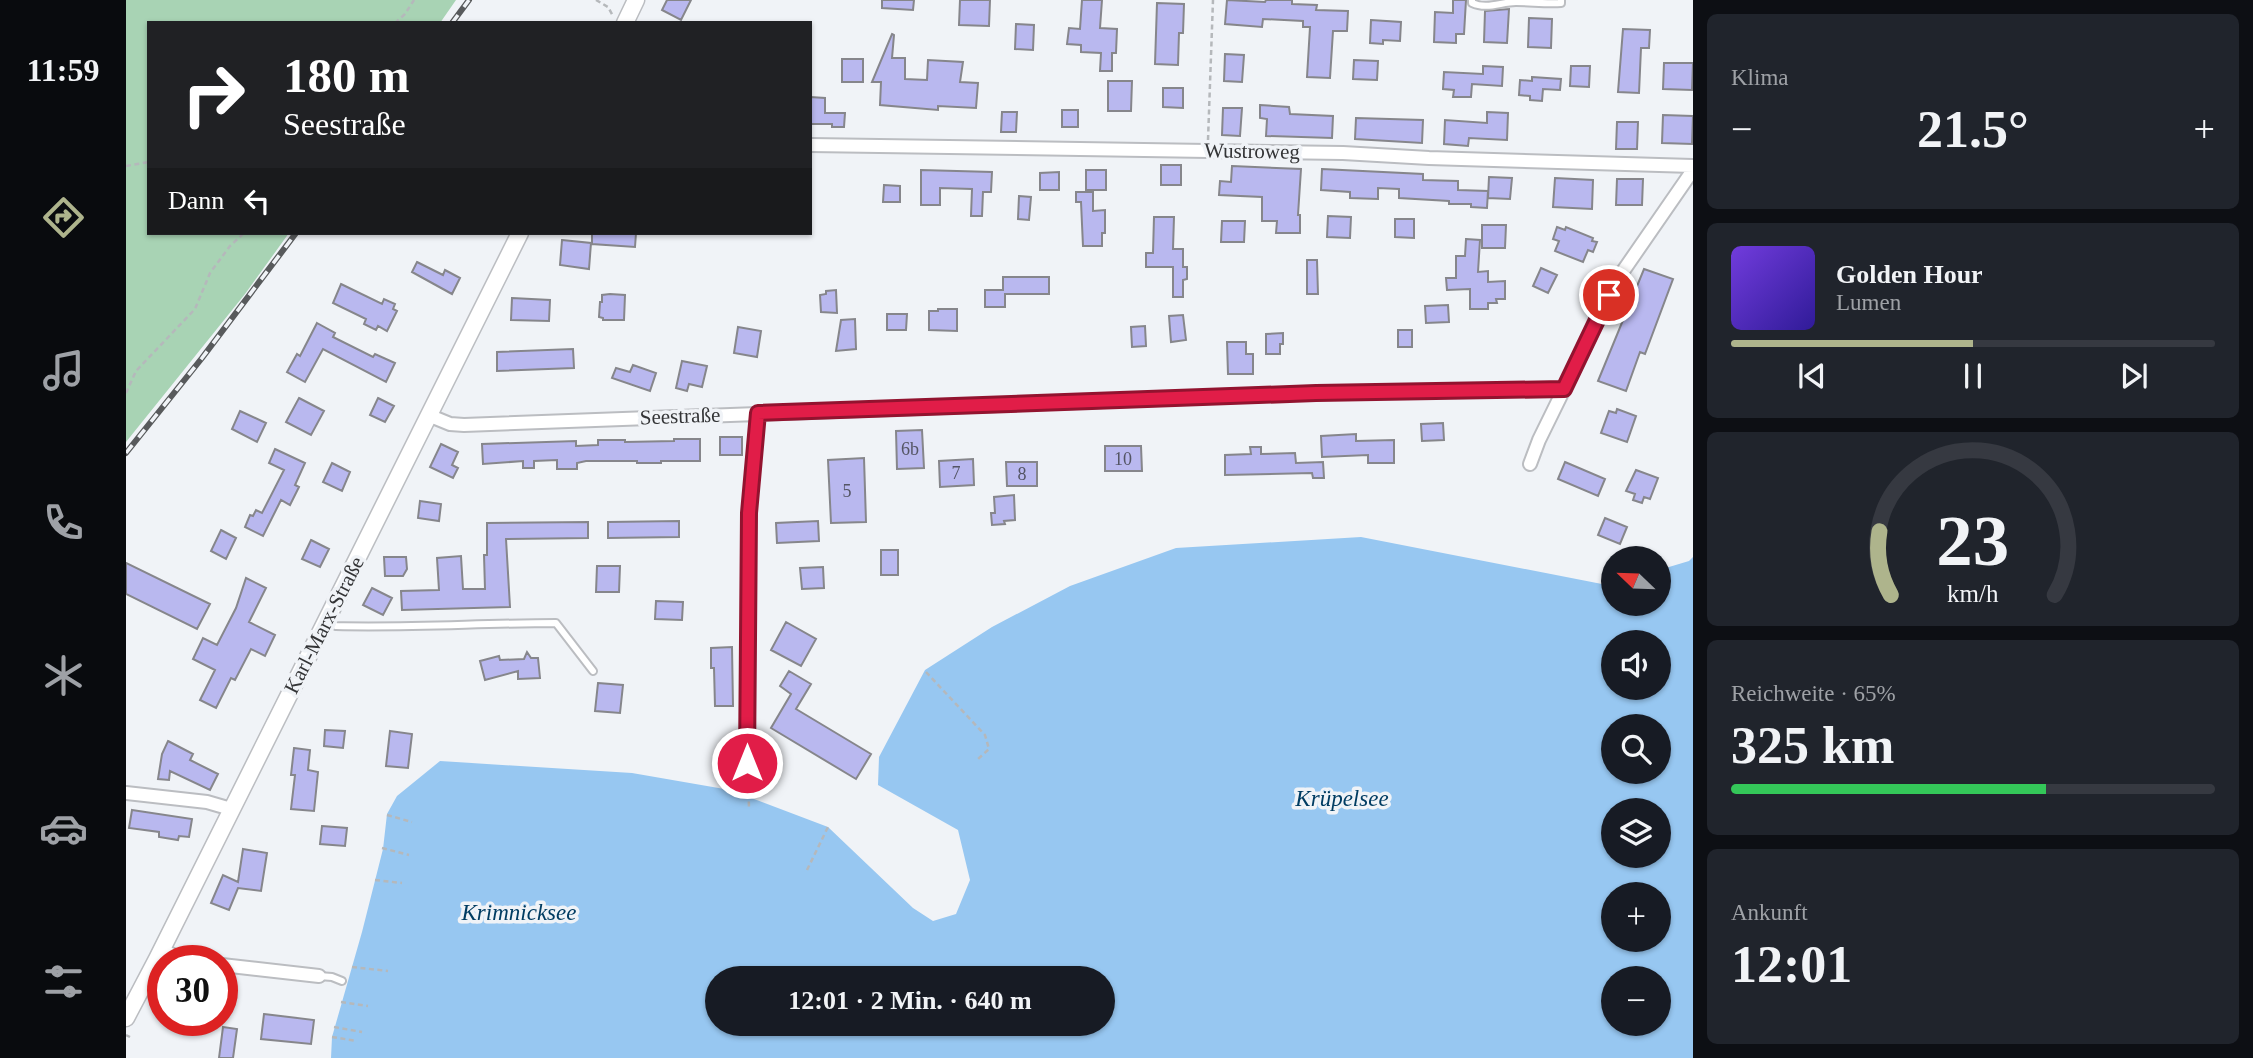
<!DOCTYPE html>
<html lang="de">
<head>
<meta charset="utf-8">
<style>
  body { margin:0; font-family:"Times New Roman",serif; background:#20242c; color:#f1f3f6; height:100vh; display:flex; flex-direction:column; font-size:26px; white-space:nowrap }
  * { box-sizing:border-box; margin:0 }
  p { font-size:23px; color:#9ea1a6 }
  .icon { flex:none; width:38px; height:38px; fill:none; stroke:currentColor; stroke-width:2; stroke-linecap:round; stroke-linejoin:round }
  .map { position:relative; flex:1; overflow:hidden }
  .details { display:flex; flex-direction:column; gap:14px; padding:14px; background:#0d0f14; width:560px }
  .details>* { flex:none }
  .banner { position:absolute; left:21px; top:21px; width:665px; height:214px; border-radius:0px; box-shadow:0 2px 5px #0004; background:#202124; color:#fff; overflow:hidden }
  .needle { width:46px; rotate:293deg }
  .buttons { position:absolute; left:1475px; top:546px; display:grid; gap:14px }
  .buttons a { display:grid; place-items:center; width:70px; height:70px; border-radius:50%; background:#171b24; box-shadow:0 2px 5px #0004; font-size:35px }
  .speed { position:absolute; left:21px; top:945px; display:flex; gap:14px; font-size:35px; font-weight:700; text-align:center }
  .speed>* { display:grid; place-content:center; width:91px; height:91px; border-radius:50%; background:#171b24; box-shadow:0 2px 5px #0004; line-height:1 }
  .speed .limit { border:10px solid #d22; background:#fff; color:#111 }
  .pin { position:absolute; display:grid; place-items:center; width:60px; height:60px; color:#fff; margin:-30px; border:4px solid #fff; border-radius:50%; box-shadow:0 2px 7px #0007 }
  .me { position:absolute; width:77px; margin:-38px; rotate:0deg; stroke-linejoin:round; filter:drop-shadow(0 0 5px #0008) }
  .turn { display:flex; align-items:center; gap:24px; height:147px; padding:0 21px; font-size:32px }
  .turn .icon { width:91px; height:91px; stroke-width:2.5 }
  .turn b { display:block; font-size:49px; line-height:60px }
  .then { display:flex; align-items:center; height:66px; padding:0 21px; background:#0003; gap:14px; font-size:26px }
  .big { font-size:52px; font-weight:700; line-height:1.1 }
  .details .card { flex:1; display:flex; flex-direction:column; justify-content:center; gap:10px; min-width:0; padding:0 24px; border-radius:10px; background:#20242c }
  .details .dial { align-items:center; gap:0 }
  .dial svg { height:182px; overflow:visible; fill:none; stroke:#363941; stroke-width:7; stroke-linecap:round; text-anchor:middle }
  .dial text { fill:#f1f3f6; stroke:none }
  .song { display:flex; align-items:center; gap:21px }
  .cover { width:84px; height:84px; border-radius:10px; background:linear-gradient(135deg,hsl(260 70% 55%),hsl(250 70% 35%)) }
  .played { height:7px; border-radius:4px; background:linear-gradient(90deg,#aeb48c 50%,#363941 50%) }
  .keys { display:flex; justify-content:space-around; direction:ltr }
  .heat { display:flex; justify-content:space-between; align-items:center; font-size:38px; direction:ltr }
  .charge { height:10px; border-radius:5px; background:linear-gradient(90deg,#34c759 65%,#363941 0) }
  .trip { position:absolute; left:579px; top:966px; width:410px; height:70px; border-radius:35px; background:#171b24; box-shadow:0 2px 5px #0004; font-weight:700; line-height:70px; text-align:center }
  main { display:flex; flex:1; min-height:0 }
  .tabs { display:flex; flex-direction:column; width:126px; justify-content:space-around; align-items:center; background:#090b0e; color:#9ea1a6 }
  .tabs .icon { width:49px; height:49px }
  .tabs .active { color:#aeb48c }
  .tabs b { font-size:32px; color:#f1f3f6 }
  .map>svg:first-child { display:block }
  .green { fill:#a8d3b4 }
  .water { fill:#97c7f1; fill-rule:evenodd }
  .building { fill:#b9b8ef; stroke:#86868b; stroke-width:2 }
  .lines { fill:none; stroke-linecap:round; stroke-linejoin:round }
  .service-casing { stroke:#bbbdc1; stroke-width:10 }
  .minor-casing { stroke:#bbbdc1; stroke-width:16 }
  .tertiary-casing { stroke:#bbbdc1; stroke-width:19 }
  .path { stroke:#b5b8bb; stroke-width:2.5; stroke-dasharray:5 3.5; stroke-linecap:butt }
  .service { stroke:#fff; stroke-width:6 }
  .minor { stroke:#fff; stroke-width:12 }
  .tertiary { stroke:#fff; stroke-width:16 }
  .rail-casing { stroke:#585a5c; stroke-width:6 }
  .rail { stroke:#f0f3f7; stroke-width:3.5; stroke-dasharray:10; stroke-linecap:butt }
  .route-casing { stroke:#92132f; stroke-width:18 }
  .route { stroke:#e11d48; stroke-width:12 }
  .labels { text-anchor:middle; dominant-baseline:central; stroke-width:7; stroke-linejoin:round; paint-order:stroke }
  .number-label { font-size:18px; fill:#545564 }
  .street-label { font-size:21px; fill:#333436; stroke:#f0f3f7 }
  .water-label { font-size:23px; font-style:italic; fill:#003c62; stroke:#f0f3f7 }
</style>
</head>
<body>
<main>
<nav class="tabs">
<b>11:59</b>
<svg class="icon active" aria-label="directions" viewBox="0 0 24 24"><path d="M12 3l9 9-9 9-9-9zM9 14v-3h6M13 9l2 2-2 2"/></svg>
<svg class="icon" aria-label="music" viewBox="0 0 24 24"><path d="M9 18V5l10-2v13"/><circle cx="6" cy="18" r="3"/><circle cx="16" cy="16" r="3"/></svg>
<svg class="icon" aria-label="phone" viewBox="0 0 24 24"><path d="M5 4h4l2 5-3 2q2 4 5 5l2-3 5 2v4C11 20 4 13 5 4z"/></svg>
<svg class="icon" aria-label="climate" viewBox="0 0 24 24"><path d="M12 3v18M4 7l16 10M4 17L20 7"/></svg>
<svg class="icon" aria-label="car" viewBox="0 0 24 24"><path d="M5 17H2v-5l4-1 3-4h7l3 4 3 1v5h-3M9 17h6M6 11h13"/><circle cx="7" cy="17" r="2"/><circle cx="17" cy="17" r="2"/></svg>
<svg class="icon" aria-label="filters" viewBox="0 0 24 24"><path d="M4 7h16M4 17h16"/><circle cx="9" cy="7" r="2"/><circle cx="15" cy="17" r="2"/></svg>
</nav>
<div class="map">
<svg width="1567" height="1058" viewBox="0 0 1567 1058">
  <rect width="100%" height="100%" fill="#f0f3f7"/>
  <path class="green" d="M0 0H330L314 23H23V233H163L119 294 0 442Z"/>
  <path class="water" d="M1235 537 1481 585 1487 583 1488 604H1533V570L1563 561 1567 557V1058H205L206 1037 236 932 257 849 261 814 271 796 314 761 506 773 604 790 702 827 787 908 807 921 830 914 844 880 832 830 752 785 753 757 799 670 866 627 944 586 1050 548ZM1488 642H1533V688H1488ZM1488 726H1533V772H1488ZM1488 810H1533V856H1488ZM1488 894H1533V940H1488ZM592 978H976V1024H592ZM1488 978H1533V1024H1488Z"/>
  <path class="building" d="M541 0H565L555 20 536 10Z
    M756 0H788L787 10 756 8Z
    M834 0H864L863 26 833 25Z
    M956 0H976L974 28 991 29 990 53H986V71H974L975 53 955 52V45L941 44 943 28 954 29Z
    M1101 0 1139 2 1140 0H1166V4L1191 5 1190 10 1222 11 1221 31H1207L1204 78 1181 77 1184 27H1177V21L1137 19 1136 27 1099 24Z
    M1327 0H1340L1338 34H1330V43L1308 42 1309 12 1327 13Z
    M1031 3 1058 4 1057 33H1053L1052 65 1029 64Z
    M1383 9 1381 43 1358 42 1359 11Z
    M1403 18 1426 19 1425 48 1402 47Z
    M1245 20 1275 22 1274 41 1257 40V44L1244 43Z
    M890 24 908 25 907 50 889 49Z
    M1497 29 1524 30 1523 48H1515L1513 93 1492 92Z
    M766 34 768 35 766 58H779V79L801 80 802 60 837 62 834 82 852 83 850 108 812 106V110L754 105 755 82H746Z
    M1099 54 1118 55 1116 82 1098 81Z
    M716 59H737V82H716Z
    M1228 60 1252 61 1251 80 1227 79Z
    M1538 63H1567L1566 90 1537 89Z
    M1357 66 1377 67 1376 86 1346 84 1345 97H1327L1328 90 1317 89 1318 72 1357 74Z
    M1445 66H1464L1463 87 1444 86Z
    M1406 77 1435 79 1434 90 1417 89 1416 101 1404 100V96L1393 95 1394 80 1406 81Z
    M982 81H1006L1005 111H982Z
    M1037 88H1057V108L1037 107Z
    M684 97 699 98V113H719L718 127H706V124H684Z
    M1134 105 1163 107 1164 114 1207 116 1206 138 1140 136 1141 119 1134 118Z
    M1097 108H1116L1114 136 1096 135Z
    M936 110H952V127H936Z
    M876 112H891L890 132H875Z
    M1361 112 1382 113 1381 140 1343 138 1342 146 1318 144 1319 120 1361 123Z
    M1537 115 1567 116 1566 144 1536 143Z
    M1230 118 1297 120 1296 143 1229 139Z
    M1491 122H1512L1511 149H1490Z
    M1035 165H1055V185H1035Z
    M1106 166 1175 169 1172 215H1174V233H1150L1151 221H1136V197L1093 195 1094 181 1105 182Z
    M1196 169 1297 174V180L1332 181V190L1362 191 1361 208 1345 207V204H1323V201L1273 198V189L1252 188V199L1224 198V192L1195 190Z
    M795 170 866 172 865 192H857L856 216H845L846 189 814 188V205H795Z
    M960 170H980V190H960Z
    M933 172V190H914V173Z
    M1363 177 1386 178 1384 199 1362 198Z
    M1429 178 1467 180 1466 209 1427 207Z
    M1491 179H1517L1516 205H1490Z
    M758 185 774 186V202H757Z
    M950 192H967V211L979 210V233H976V246H957L955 202H950Z
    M893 196 905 197 903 220 892 219Z
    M1202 216 1225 217 1224 238 1201 237Z
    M1028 217H1048L1047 249H1057V267H1061V279L1057 280V297H1047V267H1020V253H1027Z
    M1269 219H1288V238L1269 237Z
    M1096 221H1119L1118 242H1095Z
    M1356 225H1380L1379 248H1356Z
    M1431 227 1439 230 1440 227 1467 238 1466 241 1471 242 1467 252 1462 250 1457 262 1429 251 1433 241 1427 239Z
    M466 233H510L509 247 466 244Z
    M1340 239 1354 240 1352 272 1362 271V282L1379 281V299H1370L1371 303H1362V309H1344V289L1321 290 1320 278H1330V256H1339Z
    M436 240 465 243 463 269 434 265Z
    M1181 260H1191L1192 294H1181Z
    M291 262 317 275 319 270 334 278 326 294 286 272Z
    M1415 268 1431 275 1422 293 1407 286Z
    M1518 269 1547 279 1519 354 1514 352 1500 391 1472 381Z
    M877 277H923V294H879V307H859V290H877Z
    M215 284 256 304 258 299 269 304 267 309 271 311 261 331 252 326 250 330 238 324 240 319 207 303Z
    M710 290 711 313 695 312 694 295 700 294V291Z
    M484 294 499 295 498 320H477V318L473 317 474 302H476V295Z
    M386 298 424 300 423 321 385 320Z
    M1322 305 1323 322 1300 323 1299 306Z
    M812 309H831V331L803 330V311H812Z
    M761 314H781L780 330H761Z
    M1057 315 1060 340 1045 342 1043 316Z
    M729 319 730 349 710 351 715 320Z
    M191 323 209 333 207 337 247 357 249 354 269 363 260 382 197 349 179 382 161 372 171 354 174 356Z
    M1019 326 1020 346 1006 347 1005 327Z
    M612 327 635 331 631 357 608 353Z
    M1272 330H1286V347H1272Z
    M1157 333V344H1154V354H1140V334Z
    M1101 342H1120V354H1127V374H1102Z
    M447 349 448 368 371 371V352Z
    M556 361 581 366 576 387 563 384 561 391 550 388Z
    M507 365 530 373 524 391 486 378 490 368 504 372Z
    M173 398 198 411 185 435 160 422Z
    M252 398 268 406 259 422 244 415Z
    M1491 409 1510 416 1501 442 1475 433 1483 411 1490 413Z
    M114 411 140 423 131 442 106 429Z
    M1317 423 1318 440 1296 441 1295 424Z
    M796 430 798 468 771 469 770 431Z
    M1230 434V441L1268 440V463H1242V455L1196 457 1195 436Z
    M594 437H616V455H594Z
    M548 439H574V461H535V463H511V461H460L451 463V469H431V460L408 461V468H397V461L357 464 356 444 450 441V446L472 445V440H499V442L548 441Z
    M315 444 332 452 326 465 332 468 327 478 304 467Z
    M979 446H1015L1016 471H979Z
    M1124 447H1135V454L1169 453 1170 463 1197 462 1198 478H1187L1186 473 1099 475V455L1125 454Z
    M149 449 179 463 169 485 173 487 164 505 155 500 137 536 119 527 124 515 127 516 130 510 136 513 158 470 143 463Z
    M738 458 740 522 705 523 702 460Z
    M847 459 848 485 814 487 813 461Z
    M880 462H911V486H881Z
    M1439 462 1479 479 1472 496 1432 479Z
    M206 463 224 472 216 491 197 482Z
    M1510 470 1532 478 1524 499 1518 497 1516 503 1507 500 1509 494 1500 491Z
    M888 495 889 520 878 521 879 524 866 525 865 513H869L868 497Z
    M294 501 315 504 313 521 292 518Z
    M1479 518 1501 527 1494 544 1472 535Z
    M553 521V537L482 538V522Z
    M692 521 693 541 651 543 650 523Z
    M462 522V538L380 539 384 607 276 610 275 591 313 590 311 558 335 556 337 589H359L358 555H361V523Z
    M95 530 110 538 100 559 85 551Z
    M185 540 203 549 194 567 176 559Z
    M755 550H772V575H755Z
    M258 557H280L281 569 277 576H259Z
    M0 563 84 604 71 629 0 594Z
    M471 566H494L493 592H470Z
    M697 567 698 588 676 589 674 568Z
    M120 578 140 588 123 622 149 635 139 656 125 649 109 680 105 678 90 708 74 700 89 670 67 659 77 638 91 645 110 608Z
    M246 588 266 598 257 615 237 605Z
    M530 601 557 602 556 620 529 619Z
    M660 622 690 639 675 666 645 650Z
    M606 647 607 706H589L588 668H585V648Z
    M401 652 405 658H412L414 678 392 679V671L359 680 354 661 373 656 374 660 398 659Z
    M663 671 685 684 670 709 745 754 730 779 645 728 665 694 654 686Z
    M472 683 497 685 494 713 469 711Z
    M199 730 219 731 217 748 198 746Z
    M264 731 286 734 282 768 260 766Z
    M42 741 67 754 64 760 92 774 84 790 44 771 43 780 32 779 36 754Z
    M168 748 184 750 182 770 192 772 188 811 165 809 169 775H165Z
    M6 810 66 819 63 837 53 836 52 840 33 837V832L3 828Z
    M196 826 221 828 219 846 194 844Z
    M117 849 141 853 135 891 112 888 103 910 85 903 97 875 112 882Z
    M138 1014 188 1020 185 1044 135 1039Z
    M97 1027 111 1029 107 1058H93Z"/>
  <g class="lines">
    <g class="service-casing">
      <path id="service" d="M1346 0V3C1361 10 1375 2 1390 2 1405 2 1420 4 1435 3V0
        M202 622 210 626C284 628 357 623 430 623L467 671
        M193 976 206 977 216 981"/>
    </g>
    <g class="minor-casing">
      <path id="minor" d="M684 145 1217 153 1303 158 1567 166
        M302 415 324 424 338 425 1190 393 1438 389
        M1404 464 1413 440 1493 277 1567 170
        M621 763 623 513 632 413
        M0 793 81 802 105 809
        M36 950 60 961
        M96 965 193 976"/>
    </g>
    <g class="tertiary-casing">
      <path id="tertiary" d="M499 23 510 0
        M0 1018 31 959 394 233"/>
    </g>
    <path class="path" d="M470 0 482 7 487 16
      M269 23 279 14 288 0
      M1082 140 1087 0
      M0 166 23 162
      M0 393 10 371 69 309 84 273 104 246 118 233
      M800 672 859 735 863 749 852 759
      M622 776 623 808
      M261 815 286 822
      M256 848 283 855
      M681 870 702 827
      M249 880 276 883
      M226 967 262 971
      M215 1002 242 1006
      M208 1027 236 1032
      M0 1035 4 1037
      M206 1037 231 1041"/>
    <use href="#service" class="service"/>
    <use href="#minor" class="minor"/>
    <use href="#tertiary" class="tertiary"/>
    <g class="rail-casing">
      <path id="rail" d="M326 23 343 0
        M0 453 76 358 170 233"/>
    </g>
    <use href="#rail" class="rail"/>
  </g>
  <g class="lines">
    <g class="route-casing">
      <path id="route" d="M621 763 623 513 632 413 1190 393 1438 389 1483 295"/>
    </g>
    <use href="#route" class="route"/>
  </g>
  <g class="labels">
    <g class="number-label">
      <text x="784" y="449">6b</text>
      <text x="997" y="459">10</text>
      <text x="830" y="473">7</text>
      <text x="896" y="474">8</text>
      <text x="721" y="491">5</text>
    </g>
    <g class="street-label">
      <text transform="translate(1126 151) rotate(1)">Wustroweg</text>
      <text transform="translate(554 416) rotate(-2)">Seestraße</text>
      <text transform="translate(198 625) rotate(-63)">Karl-Marx-Straße</text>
    </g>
    <g class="water-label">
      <text x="1216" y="798">Krüpelsee</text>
      <text x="393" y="912">Krimnicksee</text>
    </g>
  </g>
</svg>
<div class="buttons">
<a><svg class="needle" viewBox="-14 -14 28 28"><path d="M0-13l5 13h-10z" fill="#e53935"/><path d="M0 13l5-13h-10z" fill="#9ea1a6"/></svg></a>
<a><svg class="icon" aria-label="sound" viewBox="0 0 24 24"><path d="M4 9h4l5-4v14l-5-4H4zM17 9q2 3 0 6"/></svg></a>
<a><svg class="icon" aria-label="search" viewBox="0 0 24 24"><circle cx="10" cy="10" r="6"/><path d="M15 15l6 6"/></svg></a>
<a><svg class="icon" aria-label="layers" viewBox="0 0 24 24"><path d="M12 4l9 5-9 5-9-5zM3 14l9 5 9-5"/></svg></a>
<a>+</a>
<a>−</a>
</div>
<div class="speed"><div class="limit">30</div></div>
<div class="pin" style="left:1483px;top:295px;background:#d93025"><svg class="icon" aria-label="arrive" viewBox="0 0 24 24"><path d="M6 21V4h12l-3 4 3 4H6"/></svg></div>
<svg class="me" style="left:621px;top:763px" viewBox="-20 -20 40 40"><circle r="17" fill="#e11d48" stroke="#fff" stroke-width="3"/><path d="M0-11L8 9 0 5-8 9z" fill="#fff"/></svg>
<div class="trip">12:01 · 2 Min. · 640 m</div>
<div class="banner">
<div class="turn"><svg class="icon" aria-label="right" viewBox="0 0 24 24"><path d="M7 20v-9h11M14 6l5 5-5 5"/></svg><div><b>180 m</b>Seestraße</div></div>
<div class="then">Dann<svg class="icon" aria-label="left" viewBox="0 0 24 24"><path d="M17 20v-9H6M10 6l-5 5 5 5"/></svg></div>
</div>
</div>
<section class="details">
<div class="card"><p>Klima</p>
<div class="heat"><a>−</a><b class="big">21.5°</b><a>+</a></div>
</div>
<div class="card">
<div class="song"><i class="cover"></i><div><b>Golden Hour</b><p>Lumen</p></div></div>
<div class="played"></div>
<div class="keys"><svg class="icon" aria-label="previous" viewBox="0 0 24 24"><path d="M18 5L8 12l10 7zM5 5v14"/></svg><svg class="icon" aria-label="pause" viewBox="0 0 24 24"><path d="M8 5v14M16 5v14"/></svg><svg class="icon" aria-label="next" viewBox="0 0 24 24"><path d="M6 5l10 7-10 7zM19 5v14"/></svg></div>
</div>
<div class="card dial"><svg viewBox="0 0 100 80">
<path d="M14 69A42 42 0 1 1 86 69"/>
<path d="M14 69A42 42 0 0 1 9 41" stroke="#aeb48c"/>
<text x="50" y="56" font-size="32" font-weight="700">23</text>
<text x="50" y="72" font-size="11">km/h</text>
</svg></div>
<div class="card"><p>Reichweite · 65%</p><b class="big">325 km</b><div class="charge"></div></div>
<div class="card"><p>Ankunft</p><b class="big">12:01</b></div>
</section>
</main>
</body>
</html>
